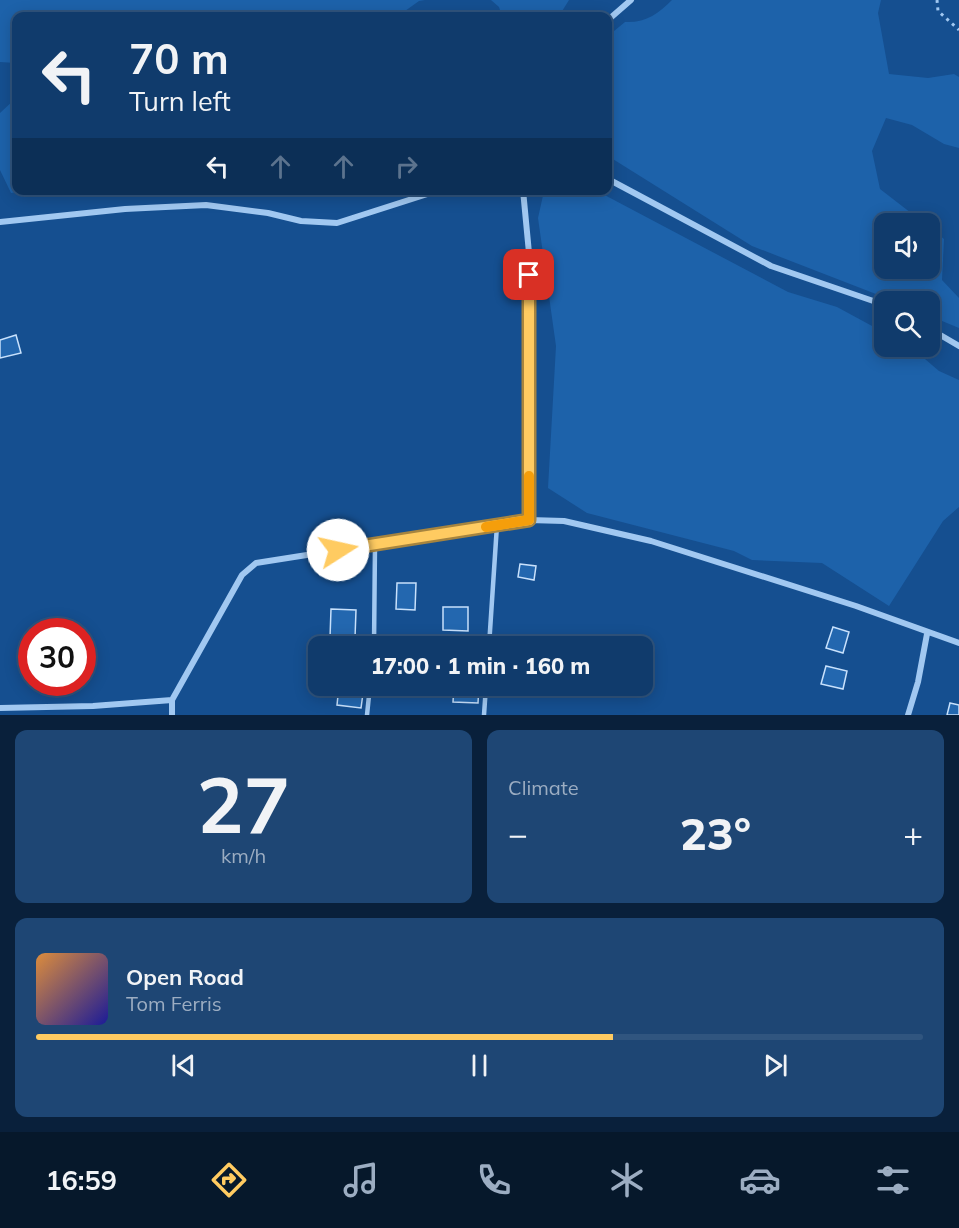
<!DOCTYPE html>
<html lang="en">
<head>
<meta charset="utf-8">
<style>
  body { margin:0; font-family:Mulish,sans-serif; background:#1e4674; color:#f1f3f6; height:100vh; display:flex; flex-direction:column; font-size:22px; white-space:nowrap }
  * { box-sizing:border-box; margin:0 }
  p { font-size:20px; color:#9cadc2 }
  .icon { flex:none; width:33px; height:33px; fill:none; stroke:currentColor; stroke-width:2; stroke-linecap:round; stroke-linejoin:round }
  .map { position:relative; height:715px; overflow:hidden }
  .side { display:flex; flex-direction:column; gap:15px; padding:15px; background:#09203b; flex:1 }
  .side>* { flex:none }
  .banner { position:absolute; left:12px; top:12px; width:600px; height:183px; border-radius:12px; box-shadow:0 3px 15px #0003,0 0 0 2px #30557f; background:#103b6c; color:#f1f3f6; overflow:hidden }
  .controls { position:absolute; left:874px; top:213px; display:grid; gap:12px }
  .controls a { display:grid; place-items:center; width:66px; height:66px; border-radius:12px; background:#103b6c; box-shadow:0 3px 15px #0003,0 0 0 2px #30557f; font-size:30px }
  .speed { position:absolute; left:18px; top:618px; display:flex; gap:12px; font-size:30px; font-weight:700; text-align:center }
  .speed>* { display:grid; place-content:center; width:78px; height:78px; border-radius:50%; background:#103b6c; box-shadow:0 3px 15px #0003,0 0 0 2px #30557f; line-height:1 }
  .speed .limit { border:9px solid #d22; background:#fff; color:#111 }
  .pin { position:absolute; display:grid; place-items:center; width:51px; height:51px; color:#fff; margin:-26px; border-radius:12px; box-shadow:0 3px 9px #0006 }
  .me { position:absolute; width:66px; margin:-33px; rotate:80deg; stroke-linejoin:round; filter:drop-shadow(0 0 4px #0008) }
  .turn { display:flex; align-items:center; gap:21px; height:126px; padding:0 18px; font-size:27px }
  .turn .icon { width:78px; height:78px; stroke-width:2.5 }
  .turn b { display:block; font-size:42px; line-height:51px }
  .lanes { display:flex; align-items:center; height:57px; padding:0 18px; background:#0003; justify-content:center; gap:30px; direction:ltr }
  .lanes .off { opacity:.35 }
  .big { font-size:45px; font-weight:800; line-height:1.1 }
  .side .card { flex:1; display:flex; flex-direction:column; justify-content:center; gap:9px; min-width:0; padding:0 21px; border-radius:12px; background:#1e4674 }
  .side .dial { align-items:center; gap:0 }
  .dial b { font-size:78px; line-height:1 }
  .song { display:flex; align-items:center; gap:18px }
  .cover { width:72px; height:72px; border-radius:9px; background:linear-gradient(135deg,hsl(30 70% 55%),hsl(240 70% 35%)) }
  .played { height:6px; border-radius:3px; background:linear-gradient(90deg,#ffcb61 65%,#30557f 65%) }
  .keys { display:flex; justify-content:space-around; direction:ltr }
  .heat { display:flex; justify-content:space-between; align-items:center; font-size:33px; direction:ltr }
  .side .tiles { flex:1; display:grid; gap:15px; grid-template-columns:1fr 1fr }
  .card:last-child { grid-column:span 2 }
  .trip { position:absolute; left:308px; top:636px; width:345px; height:60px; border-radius:12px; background:#103b6c; box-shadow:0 3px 15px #0003,0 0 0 2px #30557f; font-weight:800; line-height:60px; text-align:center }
  .tabs { display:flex; height:96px; justify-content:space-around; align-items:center; background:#06182b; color:#9cadc2 }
  .tabs .icon { width:42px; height:42px }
  .tabs .active { color:#ffcb61 }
  .tabs b { font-size:27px; color:#f1f3f6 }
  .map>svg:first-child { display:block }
  .green { fill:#1d62aa }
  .building { fill:#2367af; stroke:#c8e1fc; stroke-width:1.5 }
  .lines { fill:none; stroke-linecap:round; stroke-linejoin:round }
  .path { stroke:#a1c8f1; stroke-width:3; stroke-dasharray:3 4.5; stroke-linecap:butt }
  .service { stroke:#a1c8f1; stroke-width:4.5 }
  .minor { stroke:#a1c8f1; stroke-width:6 }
  .route-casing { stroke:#a6843f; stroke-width:15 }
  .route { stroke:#ffcb61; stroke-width:10 }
  .slow { stroke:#f59e0b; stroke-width:10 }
</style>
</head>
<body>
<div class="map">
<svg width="959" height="715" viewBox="0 0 959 715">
  <rect width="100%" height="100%" fill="#154f90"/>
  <path class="green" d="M0 0H425L419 1 398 16H16V63L0 62Z
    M491 0H569L559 16H502L499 7Z
    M672 0H881L878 13 889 74 928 78 954 74 959 77V148L944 144 912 125 886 118 872 151 880 189 924 223 885 224V268H930V228L944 239 942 280 959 298V328L930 316V302L894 301 752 246 608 156V36L625 22C646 23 658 14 672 0Z
    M16 98V190L24 191 11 193 0 170V113Z
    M544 191H597L788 292 837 307 885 333V346L911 347 939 371 959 380V507L943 521 889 606 822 563 752 560 734 551 587 513 548 488 556 346 538 218Z"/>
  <path class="building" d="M16 335 21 353 0 358V340Z
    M520 564 536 566 534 580 518 577Z
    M397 583H416L415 610 396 609Z
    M443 607H468V631L443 630Z
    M331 609 356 610 355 638H330Z
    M833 627 849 632 843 653 826 648Z
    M826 666 847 671 843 689 821 684Z
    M339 686H364L361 708 337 705Z
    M454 686H479L478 703 453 702Z
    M950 703 959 705V715H947Z"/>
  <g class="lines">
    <path class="path" d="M937 0 938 11 959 30"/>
    <path class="service" d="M374 646 375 544
      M489 646 497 525
      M367 715 370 686
      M484 715 486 686"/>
    <path class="minor" d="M608 20 631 0
      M608 179 771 266 885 305
      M523 190 529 253V520
      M0 222 125 209 206 205 268 213 301 221 337 223 440 190
      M930 329 959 346
      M0 708 93 706 172 700
      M172 715V700L242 575 256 563 529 520 564 521 651 541 856 606 959 643
      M908 715 918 682 927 634"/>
  </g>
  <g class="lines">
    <g class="route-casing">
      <path id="route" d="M338 550 529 520V275"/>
    </g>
    <use href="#route" class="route"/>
    <path class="slow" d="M486 527 529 520V476"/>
  </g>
</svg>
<div class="controls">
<a><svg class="icon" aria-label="sound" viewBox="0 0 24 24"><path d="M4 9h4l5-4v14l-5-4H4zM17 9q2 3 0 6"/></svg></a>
<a><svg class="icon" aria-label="search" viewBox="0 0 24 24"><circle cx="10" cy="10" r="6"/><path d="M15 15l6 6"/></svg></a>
</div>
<div class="speed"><div class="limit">30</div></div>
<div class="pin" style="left:529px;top:275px;background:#d93025"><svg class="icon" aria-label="arrive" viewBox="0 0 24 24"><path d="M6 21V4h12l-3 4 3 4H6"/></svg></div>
<svg class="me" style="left:338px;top:550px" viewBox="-20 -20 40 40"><circle r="19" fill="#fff"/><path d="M0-13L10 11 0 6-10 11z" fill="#ffcb61"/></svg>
<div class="trip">17:00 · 1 min · 160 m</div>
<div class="banner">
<div class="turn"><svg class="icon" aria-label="left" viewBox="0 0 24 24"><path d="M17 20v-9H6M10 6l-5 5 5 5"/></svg><div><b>70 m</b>Turn left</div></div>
<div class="lanes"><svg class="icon" aria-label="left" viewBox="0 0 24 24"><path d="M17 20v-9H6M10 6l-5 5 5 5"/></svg><svg class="icon off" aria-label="ahead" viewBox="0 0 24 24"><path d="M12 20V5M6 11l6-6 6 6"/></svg><svg class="icon off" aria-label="ahead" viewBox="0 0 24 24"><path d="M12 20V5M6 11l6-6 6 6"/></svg><svg class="icon off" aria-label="right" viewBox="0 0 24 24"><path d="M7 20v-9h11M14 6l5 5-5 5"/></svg></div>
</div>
</div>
<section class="side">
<div class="tiles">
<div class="card dial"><b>27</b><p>km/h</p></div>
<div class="card"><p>Climate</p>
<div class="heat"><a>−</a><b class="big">23°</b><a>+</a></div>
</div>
<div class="card">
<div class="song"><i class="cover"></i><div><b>Open Road</b><p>Tom Ferris</p></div></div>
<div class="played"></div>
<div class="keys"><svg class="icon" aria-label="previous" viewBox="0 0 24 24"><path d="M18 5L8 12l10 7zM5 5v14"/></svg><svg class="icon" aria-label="pause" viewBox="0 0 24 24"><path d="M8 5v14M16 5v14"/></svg><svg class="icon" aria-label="next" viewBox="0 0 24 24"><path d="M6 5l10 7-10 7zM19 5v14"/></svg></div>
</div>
</div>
</section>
<nav class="tabs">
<b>16:59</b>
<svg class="icon active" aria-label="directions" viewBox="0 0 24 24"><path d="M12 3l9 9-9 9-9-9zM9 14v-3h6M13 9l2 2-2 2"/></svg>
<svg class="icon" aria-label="music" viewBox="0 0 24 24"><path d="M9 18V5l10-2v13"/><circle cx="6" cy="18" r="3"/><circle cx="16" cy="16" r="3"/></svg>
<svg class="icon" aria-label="phone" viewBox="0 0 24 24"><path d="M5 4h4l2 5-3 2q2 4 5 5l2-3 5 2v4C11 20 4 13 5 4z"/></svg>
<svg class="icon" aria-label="climate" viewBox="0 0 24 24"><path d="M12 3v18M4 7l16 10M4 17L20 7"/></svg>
<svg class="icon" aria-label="car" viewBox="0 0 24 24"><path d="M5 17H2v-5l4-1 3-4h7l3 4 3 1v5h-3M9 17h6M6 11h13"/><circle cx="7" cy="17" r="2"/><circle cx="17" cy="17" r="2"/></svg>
<svg class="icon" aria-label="filters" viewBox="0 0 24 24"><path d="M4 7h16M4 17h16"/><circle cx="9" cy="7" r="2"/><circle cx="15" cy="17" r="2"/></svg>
</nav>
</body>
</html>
